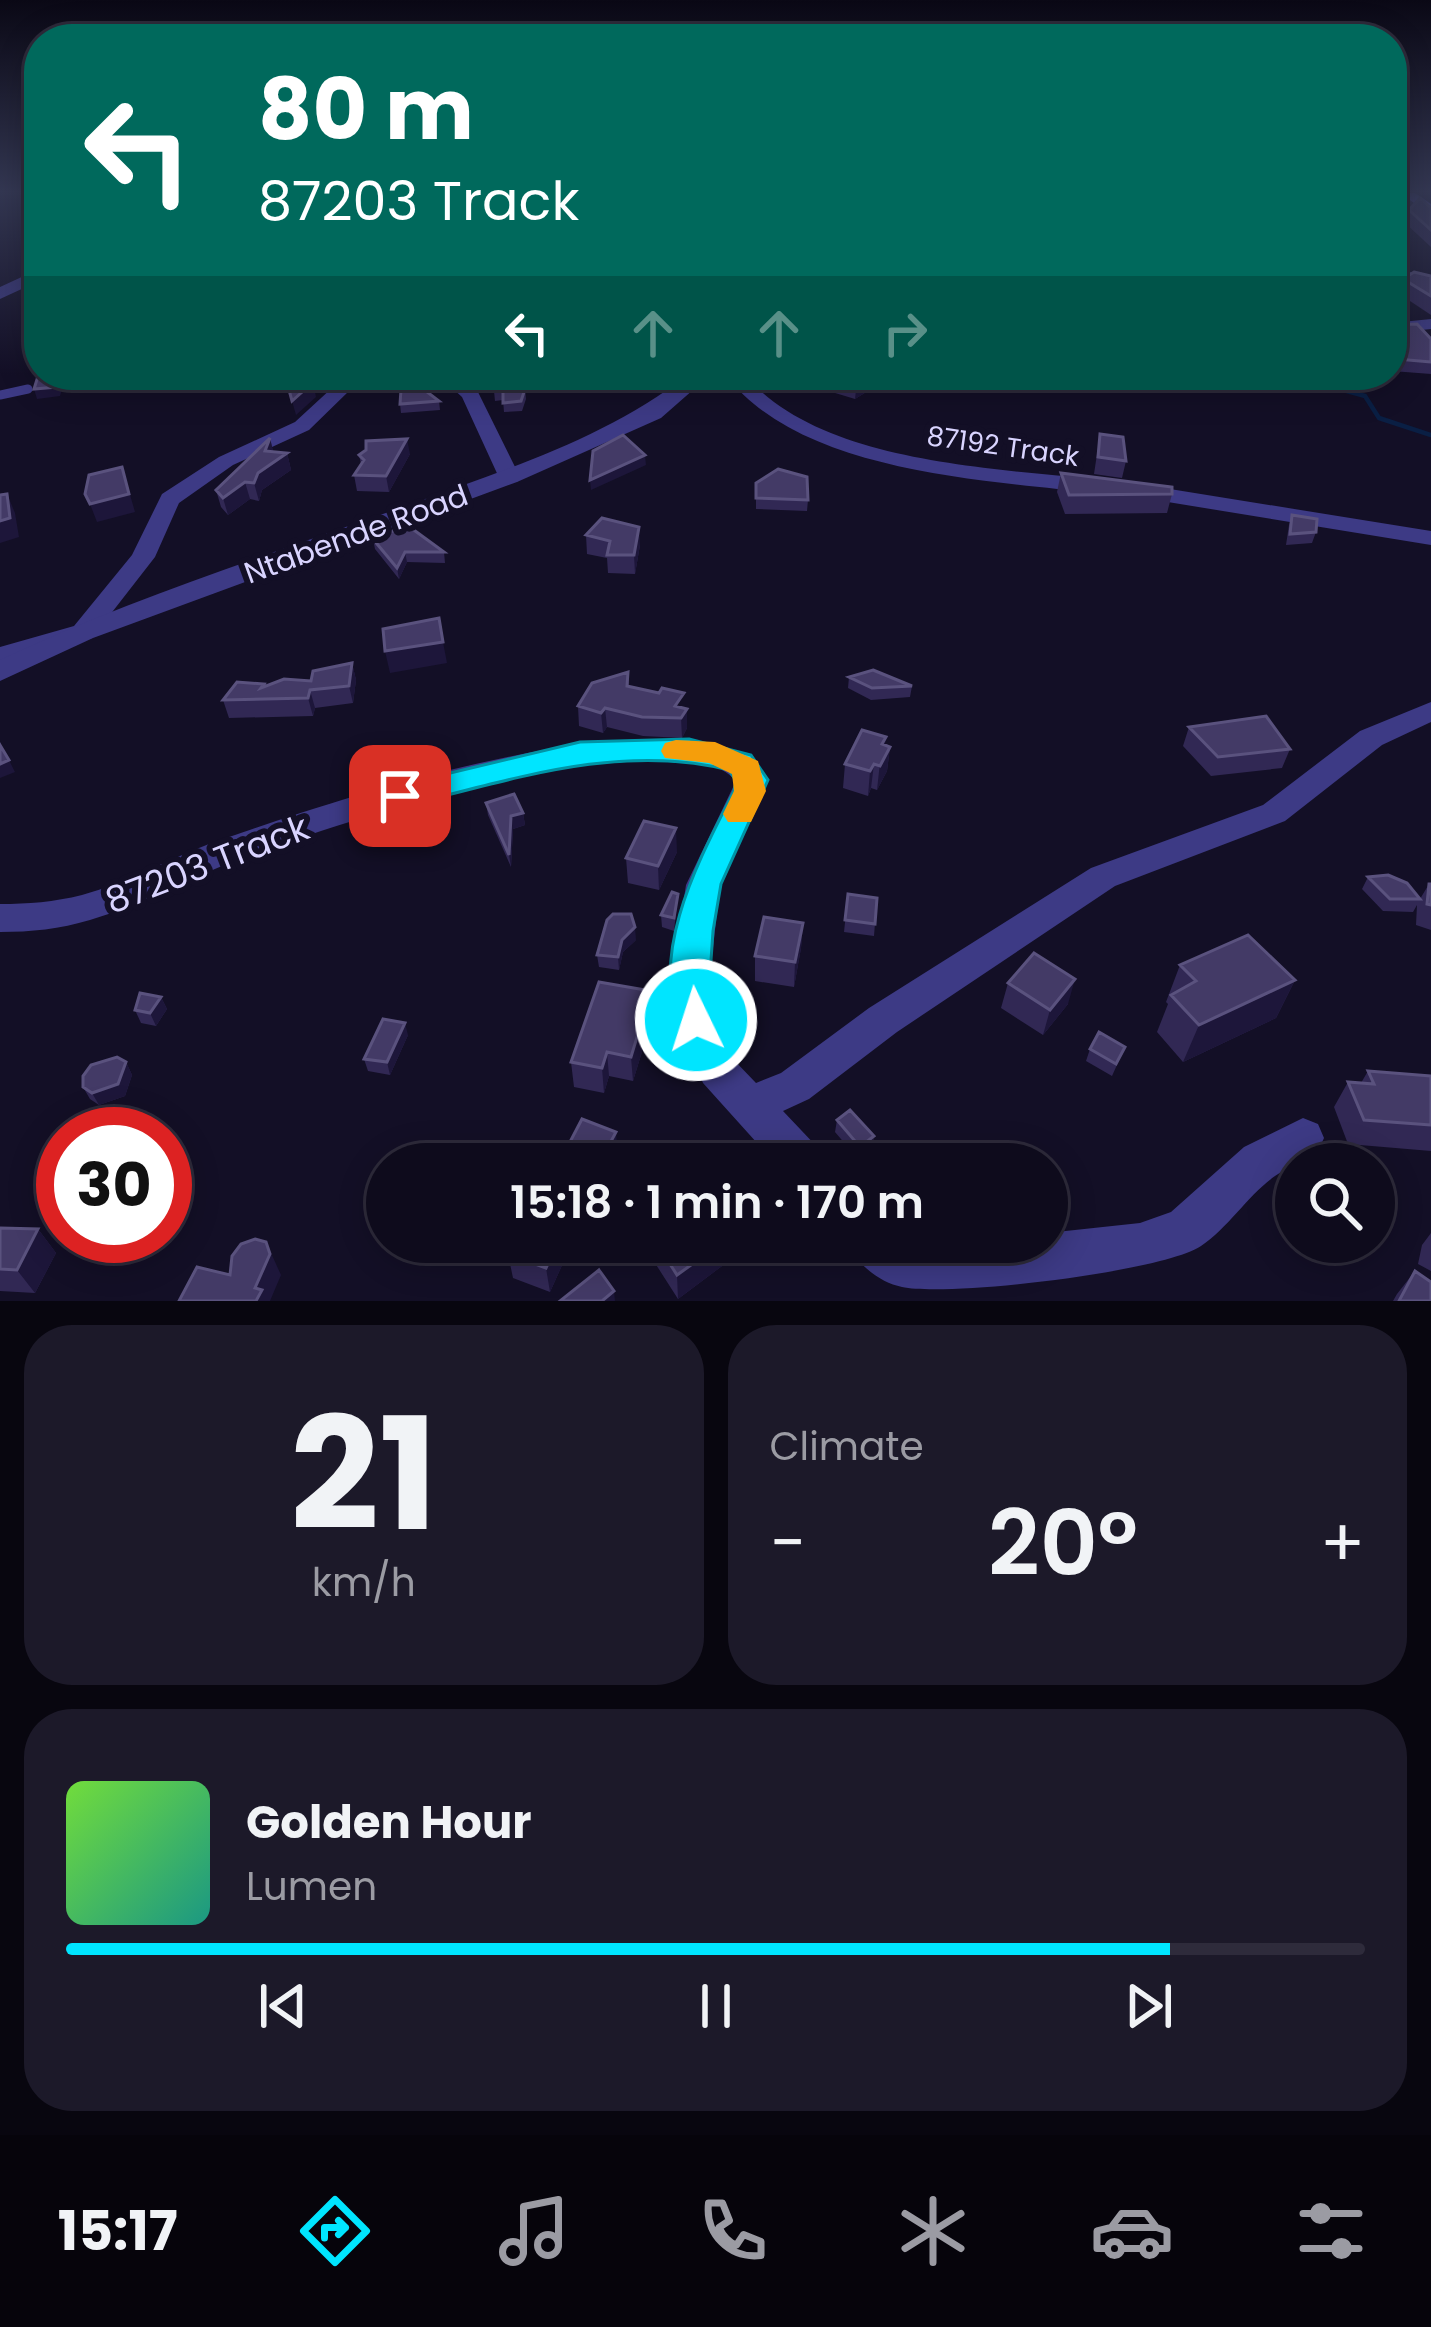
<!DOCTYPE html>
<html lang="en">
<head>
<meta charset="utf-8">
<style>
  body { margin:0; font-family:Poppins,sans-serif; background:#1c1929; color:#f1f3f6; height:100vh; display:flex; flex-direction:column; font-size:45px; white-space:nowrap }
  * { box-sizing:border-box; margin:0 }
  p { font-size:39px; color:#9b9ba3 }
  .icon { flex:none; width:66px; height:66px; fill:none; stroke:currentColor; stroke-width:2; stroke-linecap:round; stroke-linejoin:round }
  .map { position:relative; height:1301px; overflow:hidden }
  .side { display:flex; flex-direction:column; gap:24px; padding:24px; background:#08060f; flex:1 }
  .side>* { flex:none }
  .top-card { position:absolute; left:24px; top:24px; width:1383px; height:366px; border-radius:48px; box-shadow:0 6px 30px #0003,0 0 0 3px #2e2b3b; background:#00695c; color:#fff; overflow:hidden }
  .fabs { position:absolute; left:1275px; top:1143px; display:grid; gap:24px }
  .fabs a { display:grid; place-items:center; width:120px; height:120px; border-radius:50%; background:#0e0b1c; box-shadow:0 6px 30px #0003,0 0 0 3px #2e2b3b; font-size:60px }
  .speed { position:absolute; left:36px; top:1107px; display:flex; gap:24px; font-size:60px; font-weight:700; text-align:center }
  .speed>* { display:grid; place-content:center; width:156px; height:156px; border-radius:50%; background:#0e0b1c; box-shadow:0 6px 30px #0003,0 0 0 3px #2e2b3b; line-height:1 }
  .speed .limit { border:18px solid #d22; background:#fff; color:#111 }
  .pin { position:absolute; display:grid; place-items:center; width:102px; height:102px; color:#fff; margin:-51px; border-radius:24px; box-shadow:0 6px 18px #0006 }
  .me { position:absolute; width:132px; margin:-66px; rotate:356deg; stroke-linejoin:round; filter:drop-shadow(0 0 9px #0008) }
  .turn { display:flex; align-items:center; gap:42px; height:252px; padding:0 36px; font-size:54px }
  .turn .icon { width:156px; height:156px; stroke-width:2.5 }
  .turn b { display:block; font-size:84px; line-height:102px }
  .lanes { display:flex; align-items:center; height:114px; padding:0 36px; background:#0003; justify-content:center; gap:60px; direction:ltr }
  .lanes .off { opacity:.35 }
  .big { font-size:90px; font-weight:600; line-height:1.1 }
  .side .widget { flex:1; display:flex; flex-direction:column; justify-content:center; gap:18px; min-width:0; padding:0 42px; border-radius:48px; background:#1c1929 }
  .side .dial { align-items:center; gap:0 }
  .dial b { font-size:156px; line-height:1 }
  .song { display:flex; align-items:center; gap:36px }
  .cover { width:144px; height:144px; border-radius:18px; background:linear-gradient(135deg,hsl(100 70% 55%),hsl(170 70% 35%)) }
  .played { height:12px; border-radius:6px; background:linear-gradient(90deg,#00e5ff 85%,#2e2b3b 85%) }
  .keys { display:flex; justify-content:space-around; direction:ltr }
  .heat { display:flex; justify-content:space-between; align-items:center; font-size:66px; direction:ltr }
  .side .tiles { flex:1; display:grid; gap:24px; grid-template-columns:1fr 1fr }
  .widget:last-child { grid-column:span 2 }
  .trip { position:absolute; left:366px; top:1143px; width:702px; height:120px; border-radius:60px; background:#0e0b1c; box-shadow:0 6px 30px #0003,0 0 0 3px #2e2b3b; font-weight:600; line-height:120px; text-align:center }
  .dock { display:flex; height:192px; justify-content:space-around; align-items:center; background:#06040b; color:#9b9ba3 }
  .dock .icon { width:84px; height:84px }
  .dock .selected { color:#00e5ff }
  .dock b { font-size:54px; color:#f1f3f6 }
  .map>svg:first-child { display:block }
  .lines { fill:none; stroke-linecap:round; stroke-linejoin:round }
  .stream { stroke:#0a1f44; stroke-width:4.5 }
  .service { stroke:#3d3a85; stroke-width:9 }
  .minor { fill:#3d3a85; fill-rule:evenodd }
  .tertiary { fill:#3d3a85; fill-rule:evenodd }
  .secondary { fill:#6f6bff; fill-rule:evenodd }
  .wall { fill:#312854 }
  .shaded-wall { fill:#1d163a }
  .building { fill:#433a66; stroke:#5a527e; stroke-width:3 }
  .route { fill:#00e5ff; stroke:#0095a6; stroke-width:3 }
  .slow { fill:#f59e0b }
  .labels { text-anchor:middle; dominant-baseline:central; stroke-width:12; stroke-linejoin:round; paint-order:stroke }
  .far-street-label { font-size:27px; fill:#d9d4ff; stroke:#130f26 }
  .street-label { font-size:30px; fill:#d9d4ff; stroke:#130f26 }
  .near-street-label { font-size:36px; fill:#d9d4ff; stroke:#130f26 }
</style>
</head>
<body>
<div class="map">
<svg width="1431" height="1301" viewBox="0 0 1431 1301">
  <rect width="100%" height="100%" fill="#130f26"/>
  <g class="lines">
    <path class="stream" d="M1289 375 1365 396 1379 418 1431 435"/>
    <path class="service" d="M0 395 28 389"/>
    <path class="minor" d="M1392 267 1431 278V288L1392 277Z
      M1431 319V329L1392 333V323Z
      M438 375H458L477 390 520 477 517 482H501L462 397Z
      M726 375H745C818 462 988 468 1095 479L1106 486 1095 493C982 480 799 472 726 375Z
      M333 387 349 391 309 430 233 465 179 503 155 557 92 638 0 663V647L74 626 132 555 162 494 219 457 295 422Z
      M1139 484 1431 531V545L1131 496 1128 491Z
      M1431 702V722L1382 745 1285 821 1115 886 897 1032 809 1099 783 1111 819 1149 826 1164H776L703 1083 677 1020 672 975 686 885 736 781C674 707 317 831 234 861 186 880 140 905 90 920 60 929 31 932 0 932V904C28 904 54 902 82 895 126 883 167 860 209 844 308 809 702 672 768 780L720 885 710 975 715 1020 732 1058 756 1083 781 1073 869 1008 1091 868 1263 805 1360 731Z
      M1303 1118 1318 1124 1324 1138C1315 1160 1294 1163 1275 1176 1248 1195 1229 1227 1201 1246 1162 1272 949 1297 902 1287 878 1282 856 1263 847 1242H1047V1233L1140 1223 1171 1212 1244 1147Z"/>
    <path class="tertiary" d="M39 269V281L0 299V287Z
      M687 375H710L661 418 517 482 93 638 0 681V660C133 597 275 553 414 503 507 469 609 437 687 375Z"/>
    <path class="secondary" d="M1400 193H1415L1431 204V215Z"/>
  </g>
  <path class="wall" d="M1431 208V247L1404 222 1409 210Z
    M1431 276V315L1398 293 1403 279Z
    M1392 302 1393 325 1431 339V374L1392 371Z
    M880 375 879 384 855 399 812 386V377Z
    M525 389 526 399 522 411 504 412 503 400 495 401 494 391Z
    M439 401 440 410 401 413 400 404Z
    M1100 434 1126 461 1122 478 1094 474Z
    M270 438 273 452 287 453 291 470 262 490 259 501 250 499 228 515 221 507 216 490Z
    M410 454 389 492 357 491 354 475 361 464 359 455Z
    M1061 473 1172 494 1167 513 1065 514 1057 492Z
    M756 483 808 500 807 511 756 509Z
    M1292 515 1316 532 1312 543 1286 545 1289 525Z
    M586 535 640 545 635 574 608 573 607 558 587 554Z
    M373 539 444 552 445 563 407 562 399 579 375 549Z
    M352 663 356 680 353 703 315 708 313 716 229 718 223 700 264 687 311 681Z
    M628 672 629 686 687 709V728L682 738 643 736 607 727 603 733 579 726 578 706Z
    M849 677 912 686 910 697 871 700 848 688Z
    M1189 727 1290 749 1282 768 1211 776 1183 746Z
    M885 745 890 747 887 771 877 790 871 788 868 796 843 788 845 764Z
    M486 803 523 813 525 825 513 829 511 867 488 815Z
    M677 852 659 890 628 883 626 858Z
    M1368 877 1420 899 1429 884H1431V930L1416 925 1417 905 1413 912 1383 911 1362 889Z
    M678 894 674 931 662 927 661 915Z
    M848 894 877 898 874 936 844 932Z
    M803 923 801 948 794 987 755 981V956Z
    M636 940 623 952 619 970 599 967 597 955Z
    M1180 965 1295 980 1276 1018 1183 1062 1157 1032 1168 1004 1166 1002Z
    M1008 983 1068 1004 1043 1035 1001 1008Z
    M651 991 653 1016 633 1081 609 1076 604 1093 574 1087 571 1062Z
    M161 997 167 1009 156 1026 141 1023 135 1010Z
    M408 1035 390 1075 368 1071 364 1059Z
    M1125 1047 1112 1076 1086 1061 1090 1049Z
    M126 1062 132 1075 125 1096 99 1105 90 1099 83 1087Z
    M1368 1071 1431 1076V1151L1348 1144 1334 1107 1348 1082 1361 1083Z
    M837 1120 874 1136 873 1148 858 1159 835 1132Z
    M571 1140 617 1144 609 1159 596 1154 592 1160 572 1152Z
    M0 1228 38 1229 56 1253 35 1293 0 1291Z
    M1431 1233V1271L1418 1264 1422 1245Z
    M513 1242H567L568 1252 550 1292 513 1278 508 1254Z
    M646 1242H722V1266L678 1299 646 1249Z
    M1415 1271 1431 1301H1393L1397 1294Z"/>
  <path class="shaded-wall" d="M60 375H66L60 396 37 399 34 389Z
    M310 375H332L333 379 313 383 316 397 296 415 292 401Z
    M880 375 879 384 855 399 856 390Z
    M270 438 274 455 287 453 291 470 262 490 259 501 254 483Z
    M407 439 410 454 389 492 386 476Z
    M645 455 646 465 591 490 590 480Z
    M122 467 135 512 97 522 90 504Z
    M245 482 250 499 228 515 223 498Z
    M7 494 15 513 19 537 0 543V521Z
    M639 527 640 545 635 574 634 555Z
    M405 552 407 562 399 579 397 568Z
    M443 642 447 663 390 673 385 651Z
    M352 663 356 680 353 703 349 686Z
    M310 690 315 708 313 716 308 698Z
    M605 708 607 727 603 733 601 713Z
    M687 709V728L682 738 681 718Z
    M886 737 883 760 890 747 887 771 877 790 882 744Z
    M9 760 15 772 0 778V764Z
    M874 764 871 788 868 796 870 771Z
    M523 813 525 825 513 829 511 867 509 855 511 816Z
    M676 828 677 852 659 890 658 866Z
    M803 923 801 948 794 987 795 962Z
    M635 927 636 940 623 952 619 970 618 957 622 940Z
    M1075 979 1068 1004 1043 1035 1050 1010Z
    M1295 980 1276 1018 1183 1062 1199 1025Z
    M651 991 653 1016 633 1081 631 1057Z
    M161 997 167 1009 156 1026 150 1013Z
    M405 1023 408 1035 390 1075 387 1062Z
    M607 1052 609 1076 604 1093 602 1068Z
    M126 1062 132 1075 125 1096 99 1105 92 1093Z
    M616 1132 617 1144 609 1159 608 1147Z
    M874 1136 873 1148 858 1159 860 1147Z
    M594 1142 596 1154 592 1160 591 1148Z
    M38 1229 56 1253 35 1293 17 1270Z
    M266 1242 281 1275 270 1301H256L255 1288Z
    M558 1242H567L568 1252 550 1292 546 1268Z
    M722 1243V1266L678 1299 677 1275Z
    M614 1291 615 1301H602Z"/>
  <path class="building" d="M1420 198 1431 208V230L1409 210Z
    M1392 199 1399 211 1392 223Z
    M1414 272 1431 276V296L1403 279Z
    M1392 316 1393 325 1417 324 1431 339V362L1397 359 1392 356Z
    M39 373V375H60L57 387 34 389Z
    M285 375H310L312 383 292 401Z
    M402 375H405L439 401 400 404Z
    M495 375H509L525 389 521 401 503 403V391H494Z
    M814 375H879L856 390 812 377Z
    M1100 434 1123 437 1126 461 1098 457Z
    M623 435 645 455 590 480 593 451Z
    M270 438 265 451 287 453 258 473 254 483 245 482 223 498 216 490Z
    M407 439 386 476 354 475 364 460 359 455 366 450V441Z
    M122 467 129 494 90 504 85 494 89 475Z
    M778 469 807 477 808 500 756 498V483Z
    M1061 473 1172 487V494L1069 495Z
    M7 494 10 518 0 521V495Z
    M1292 515 1317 519 1316 532 1290 534Z
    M602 518 639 527 634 555H607L610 541 586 535Z
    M407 525 444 552H405L397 568 373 539Z
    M439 618 443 642 385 651 383 629Z
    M352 663 349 686 310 690 308 698 223 700 237 682 264 684 261 688 284 679 311 681 313 671Z
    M873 670 912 686 872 688 849 677Z
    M628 672 627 686 659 693 662 688 684 693 675 706 687 709 681 718 642 717 605 708 601 713 578 706 592 683Z
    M1266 716 1290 749 1218 757 1189 727Z
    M862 730 886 737 882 744 890 747 880 766 874 764 870 771 845 764Z
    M0 745 9 760 0 764Z
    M514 794 523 813 511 816 509 855 486 803Z
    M644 821 676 828 658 866 626 858Z
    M1388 875 1407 883 1420 899H1390L1368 877Z
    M1429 884H1431V905L1427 904Z
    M672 892 678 894 674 918 661 915Z
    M848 894 877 898 875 924 845 920Z
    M613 914H631L635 927 622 940 618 957 597 955 607 920Z
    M764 917 803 923 795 962 755 956Z
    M1248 935 1295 980 1199 1025 1171 995 1196 981 1180 965Z
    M1034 953 1075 979 1050 1010 1008 983Z
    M599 982 651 991 631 1057 607 1052 602 1068 571 1062Z
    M140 993 161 997 150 1013 135 1010Z
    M383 1019 405 1023 387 1062 364 1059Z
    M1099 1032 1125 1047 1116 1064 1090 1049Z
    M117 1057 126 1062 118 1084 92 1093 83 1087V1076L91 1065Z
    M1368 1071 1431 1076V1125L1364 1120 1348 1082 1374 1084Z
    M850 1110 874 1136 860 1147 837 1120Z
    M582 1119 616 1132 608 1147 594 1142 591 1148 571 1140Z
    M0 1228 38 1229 17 1270 0 1269Z
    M255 1239 266 1242 270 1254 255 1288 262 1290 256 1301H179L197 1267 230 1275 232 1256 241 1244Z
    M513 1242H558L546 1268 508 1254Z
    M656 1242H722V1243L677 1275Z
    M599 1270 614 1291 602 1301H560Z
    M1415 1271 1431 1282V1301H1399Z"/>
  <linearGradient id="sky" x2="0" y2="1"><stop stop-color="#0a0815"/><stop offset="0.51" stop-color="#333752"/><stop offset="1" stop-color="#333752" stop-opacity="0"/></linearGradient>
  <rect width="1431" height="375" fill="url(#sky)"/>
  <path class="route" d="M689 739 751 755 768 780 721 884 713 931 710 975 716 1020 710 1032 696 1037 682 1032C646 955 700 858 734 791L736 781 729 770C619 742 508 781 400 807L389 804 385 796 389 788 400 785 580 742Z"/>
  <path class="slow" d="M676 740 715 742 758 761 766 791 751 822H728L723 814 734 791 732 774 709 763 665 758 661 751 665 743Z"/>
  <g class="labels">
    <g class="far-street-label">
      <text transform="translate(1003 446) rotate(8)">87192 Track</text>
    </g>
    <g class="street-label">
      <text transform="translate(356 534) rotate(-20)">Ntabende Road</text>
    </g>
    <g class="near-street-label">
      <text transform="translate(207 864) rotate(-21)">87203 Track</text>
    </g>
  </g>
</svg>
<div class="fabs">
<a><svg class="icon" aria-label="search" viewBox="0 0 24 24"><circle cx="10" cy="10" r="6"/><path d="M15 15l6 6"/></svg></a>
</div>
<div class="speed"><div class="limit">30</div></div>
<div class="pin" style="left:400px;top:796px;background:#d93025"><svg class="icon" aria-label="arrive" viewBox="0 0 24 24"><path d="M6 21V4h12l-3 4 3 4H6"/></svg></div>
<svg class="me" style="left:696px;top:1020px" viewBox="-20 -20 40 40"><circle r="17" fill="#00e5ff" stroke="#fff" stroke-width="3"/><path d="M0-11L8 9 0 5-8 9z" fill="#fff"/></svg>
<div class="trip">15:18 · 1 min · 170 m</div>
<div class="top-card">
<div class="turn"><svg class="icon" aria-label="left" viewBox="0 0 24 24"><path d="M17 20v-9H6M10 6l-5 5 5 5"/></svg><div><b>80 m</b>87203 Track</div></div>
<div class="lanes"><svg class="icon" aria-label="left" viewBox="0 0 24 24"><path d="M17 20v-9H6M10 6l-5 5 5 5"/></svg><svg class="icon off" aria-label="ahead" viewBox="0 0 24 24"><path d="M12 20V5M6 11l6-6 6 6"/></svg><svg class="icon off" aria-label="ahead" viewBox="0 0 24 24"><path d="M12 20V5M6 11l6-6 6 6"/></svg><svg class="icon off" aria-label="right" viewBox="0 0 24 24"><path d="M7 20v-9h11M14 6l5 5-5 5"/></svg></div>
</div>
</div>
<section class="side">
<div class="tiles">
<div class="widget dial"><b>21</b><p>km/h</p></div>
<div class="widget"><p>Climate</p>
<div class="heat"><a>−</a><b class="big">20°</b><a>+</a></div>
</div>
<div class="widget">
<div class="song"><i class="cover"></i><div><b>Golden Hour</b><p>Lumen</p></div></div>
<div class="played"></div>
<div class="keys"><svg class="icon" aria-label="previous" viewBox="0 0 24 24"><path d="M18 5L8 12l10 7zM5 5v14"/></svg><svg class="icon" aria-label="pause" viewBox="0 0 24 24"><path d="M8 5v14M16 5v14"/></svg><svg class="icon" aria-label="next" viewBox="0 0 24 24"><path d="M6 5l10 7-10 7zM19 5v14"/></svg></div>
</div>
</div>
</section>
<nav class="dock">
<b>15:17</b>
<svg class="icon selected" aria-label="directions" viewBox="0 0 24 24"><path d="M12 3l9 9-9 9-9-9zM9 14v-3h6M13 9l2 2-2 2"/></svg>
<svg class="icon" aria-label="music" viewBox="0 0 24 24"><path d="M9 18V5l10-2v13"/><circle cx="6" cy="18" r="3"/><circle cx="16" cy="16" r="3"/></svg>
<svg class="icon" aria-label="phone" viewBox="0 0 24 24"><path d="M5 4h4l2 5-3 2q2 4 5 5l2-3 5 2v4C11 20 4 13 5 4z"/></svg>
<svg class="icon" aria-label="climate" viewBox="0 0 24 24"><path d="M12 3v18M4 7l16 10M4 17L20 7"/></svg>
<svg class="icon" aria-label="car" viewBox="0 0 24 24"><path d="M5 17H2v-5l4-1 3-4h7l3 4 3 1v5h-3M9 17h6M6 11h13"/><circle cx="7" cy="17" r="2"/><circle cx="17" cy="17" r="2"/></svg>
<svg class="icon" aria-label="filters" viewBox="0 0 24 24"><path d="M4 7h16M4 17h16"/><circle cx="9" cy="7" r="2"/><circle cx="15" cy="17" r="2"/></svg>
</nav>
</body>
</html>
